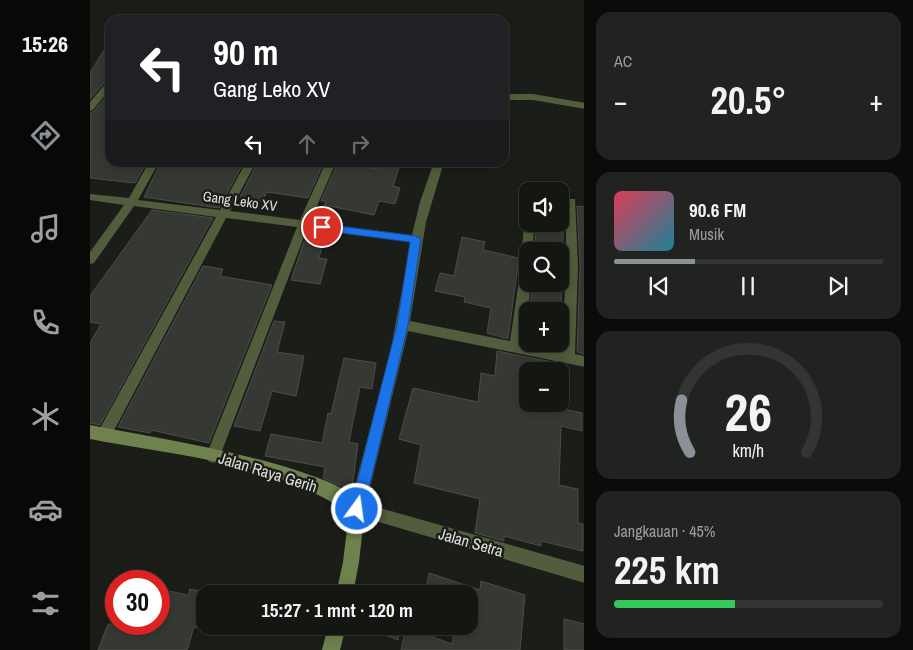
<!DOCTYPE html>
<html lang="id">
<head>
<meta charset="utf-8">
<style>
  body { margin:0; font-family:"Archivo Narrow",sans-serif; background:#212320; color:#f1f3f6; height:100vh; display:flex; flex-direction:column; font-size:19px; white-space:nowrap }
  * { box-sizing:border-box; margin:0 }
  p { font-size:16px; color:#9d9f9f }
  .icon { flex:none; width:28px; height:28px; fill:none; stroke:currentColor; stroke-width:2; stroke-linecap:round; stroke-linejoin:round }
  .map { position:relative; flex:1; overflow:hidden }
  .sheet { display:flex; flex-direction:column; gap:12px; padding:12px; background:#0b0c0a; width:329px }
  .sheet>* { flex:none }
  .hud { position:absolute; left:15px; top:15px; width:404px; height:152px; border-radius:15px; box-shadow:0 2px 12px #0003,0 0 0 1px #333532; background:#202124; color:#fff; overflow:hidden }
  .tools { position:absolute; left:429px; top:182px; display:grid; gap:10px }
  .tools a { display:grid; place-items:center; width:50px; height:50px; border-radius:10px; background:#141612; box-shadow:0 2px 12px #0003,0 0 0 1px #333532; font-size:25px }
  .speed { position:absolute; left:15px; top:570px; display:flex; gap:10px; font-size:25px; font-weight:700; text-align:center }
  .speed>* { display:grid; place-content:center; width:65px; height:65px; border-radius:50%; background:#141612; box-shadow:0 2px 12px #0003,0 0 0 1px #333532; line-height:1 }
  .speed .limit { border:8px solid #d22; background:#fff; color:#111 }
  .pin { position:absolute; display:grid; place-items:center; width:42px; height:42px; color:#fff; margin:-21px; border:2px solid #fff; border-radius:50%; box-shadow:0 1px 5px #0007 }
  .me { position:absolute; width:55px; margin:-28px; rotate:14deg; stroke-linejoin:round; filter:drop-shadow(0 0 4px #0008) }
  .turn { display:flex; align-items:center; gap:18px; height:105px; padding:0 25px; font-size:22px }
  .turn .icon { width:65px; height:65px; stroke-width:2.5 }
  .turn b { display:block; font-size:35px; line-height:42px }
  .lanes { display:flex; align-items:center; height:48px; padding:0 25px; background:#0003; justify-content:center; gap:25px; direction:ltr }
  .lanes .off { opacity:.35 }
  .big { font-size:38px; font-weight:800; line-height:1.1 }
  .sheet .widget { flex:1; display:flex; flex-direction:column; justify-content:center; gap:8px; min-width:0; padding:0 18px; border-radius:15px; background:#212320 }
  .sheet .dial { align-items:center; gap:0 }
  .dial svg { height:130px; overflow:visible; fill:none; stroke:#333532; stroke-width:7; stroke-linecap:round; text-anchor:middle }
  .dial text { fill:#f1f3f6; stroke:none }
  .song { display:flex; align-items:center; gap:15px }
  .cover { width:60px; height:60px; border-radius:8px; background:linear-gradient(135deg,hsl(350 70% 55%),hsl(190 70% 35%)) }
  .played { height:5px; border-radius:2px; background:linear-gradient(90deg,#8c9099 30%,#333532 30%) }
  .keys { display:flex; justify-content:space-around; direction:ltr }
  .heat { display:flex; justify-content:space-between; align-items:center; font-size:28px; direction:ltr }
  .charge { height:8px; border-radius:4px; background:linear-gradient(90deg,#34c759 45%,#333532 0) }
  .trip { position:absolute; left:106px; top:585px; width:282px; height:50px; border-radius:15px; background:#141612; box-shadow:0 2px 12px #0003,0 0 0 1px #333532; font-weight:800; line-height:50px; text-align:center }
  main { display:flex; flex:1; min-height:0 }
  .tabs { display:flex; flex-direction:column; width:90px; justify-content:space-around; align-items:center; background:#080907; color:#9d9f9f }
  .tabs .icon { width:35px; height:35px }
  .tabs .current { color:#8c9099 }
  .tabs b { font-size:22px; color:#f1f3f6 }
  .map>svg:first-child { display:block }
  .building { fill:#363933; stroke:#4b4d47 }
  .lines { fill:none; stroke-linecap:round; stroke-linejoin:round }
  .street { fill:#515d3d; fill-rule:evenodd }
  .secondary { fill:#6f824e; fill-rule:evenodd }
  .route { fill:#1a73e8; stroke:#114b97 }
  .labels { text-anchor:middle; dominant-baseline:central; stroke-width:5; stroke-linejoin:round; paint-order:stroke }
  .street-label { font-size:14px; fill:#dfe0dc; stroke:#1b1d18 }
  .near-street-label { font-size:16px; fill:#dfe0dc; stroke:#1b1d18 }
</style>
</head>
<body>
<main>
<nav class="tabs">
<b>15:26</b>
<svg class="icon current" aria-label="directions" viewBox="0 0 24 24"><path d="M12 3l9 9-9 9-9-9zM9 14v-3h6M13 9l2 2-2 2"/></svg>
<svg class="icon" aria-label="music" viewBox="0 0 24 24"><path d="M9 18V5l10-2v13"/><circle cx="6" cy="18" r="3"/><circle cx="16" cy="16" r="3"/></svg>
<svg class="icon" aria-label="phone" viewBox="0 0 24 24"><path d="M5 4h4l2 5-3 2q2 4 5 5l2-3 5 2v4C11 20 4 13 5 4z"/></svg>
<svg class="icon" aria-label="climate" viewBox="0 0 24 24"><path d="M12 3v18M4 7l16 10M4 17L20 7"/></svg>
<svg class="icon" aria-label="car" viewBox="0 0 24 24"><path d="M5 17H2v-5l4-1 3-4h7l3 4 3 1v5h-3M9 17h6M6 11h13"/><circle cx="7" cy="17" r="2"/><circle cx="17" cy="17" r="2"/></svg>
<svg class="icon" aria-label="filters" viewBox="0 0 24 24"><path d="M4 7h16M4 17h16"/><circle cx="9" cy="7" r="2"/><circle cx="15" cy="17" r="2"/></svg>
</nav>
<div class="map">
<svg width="495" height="650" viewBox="0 0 495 650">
  <rect width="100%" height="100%" fill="#1b1d18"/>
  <path class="building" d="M20 40V79L16 81 0 99V73Z
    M20 92V162H57L45 183 0 178V113L4 111Z
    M71 162H154L129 208 54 197Z
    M168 162H234L218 198 177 192 172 201 150 197Z
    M248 162 287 169 290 162H311L303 186 310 188 305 204 289 201 284 215 234 205 236 201H231Z
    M470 203 474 204 470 350 441 344H470V311H439L443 284H470V251H445L446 224H470Z
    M487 206 495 207V354L487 352 490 265Z
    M62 210 123 218 10 425 0 423V343L11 324 0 322V296Z
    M372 237 395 242 393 250 429 258 418 339 397 333 401 308 374 302 375 297 345 291 350 273 364 276Z
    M214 241 233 244 229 258 237 259 230 284 201 280Z
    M113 266 133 269 130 276 182 285 119 443 61 430 60 433 28 427Z
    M184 321 195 322 187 352 214 356 206 396 182 391 170 431 144 426Z
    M407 351 472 364 470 394V371H438V404H469V408L492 413V431L471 426 469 485 488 489V523L493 524V551L451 541V546L414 536V541L385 533 390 499 324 483 331 445 309 439 323 388 388 402 391 373 405 376Z
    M254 358 286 363 282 389 270 387 259 442 268 444 262 488 248 485 233 478 235 467 175 456 181 434 232 443 238 413 241 414Z
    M339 573 390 590 391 581 435 595 430 650H311L316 627 362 644 365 626H380V594H335Z
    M288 585 312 594H285Z
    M69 589 98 595 100 589 123 594H115V626H131L130 633 104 627 97 650H8L18 624H69Z
    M474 619 495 624V650H474Z
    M277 626H311L308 640 277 628Z"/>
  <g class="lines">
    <path class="street" d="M20 81V89L3 110 0 111V102L17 82Z
      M414 94H443L495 103V109L443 100H414Z
      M59 162H69L48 200 130 210 156 162H166L140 211 210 220 236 162H246L220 222 322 235 330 202 344 162H354L336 222 320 321 420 341 430 274 434 224 438 221V224H444L443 251H438V284H441L433 344 472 352 476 265V202L477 199H485L488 265 485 354 495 356V367L318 331 276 504 495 566V583L262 514 259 509 301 348 321 242 217 229 130 456 128 461 123 463 118 461 116 456 207 227 136 218 19 440 14 442 9 440 7 435 9 430 126 217 44 206 4 263 0 264V252L34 205 0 200V194L39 198Z"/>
    <path class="secondary" d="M0 425C48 435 257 466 275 509L269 562 263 594H246L253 562 259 513C185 462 86 456 0 439Z
      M238 626H256L250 650H232Z"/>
  </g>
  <path class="route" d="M232 224 326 236 331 239 318 325 274 509 272 514 267 516 262 514 260 509 307 325 320 242 229 230 227 227Z"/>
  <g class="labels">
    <g class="street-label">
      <text transform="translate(150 201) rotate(8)">Gang Leko XV</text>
    </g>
    <g class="near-street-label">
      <text transform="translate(178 472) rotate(17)">Jalan Raya Gerih</text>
      <text transform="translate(381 542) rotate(16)">Jalan Setra</text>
    </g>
  </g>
</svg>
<div class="tools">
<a><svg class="icon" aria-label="sound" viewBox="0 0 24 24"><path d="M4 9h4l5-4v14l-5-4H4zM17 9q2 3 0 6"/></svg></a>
<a><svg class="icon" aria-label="search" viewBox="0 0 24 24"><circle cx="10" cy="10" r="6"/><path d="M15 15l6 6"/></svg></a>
<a>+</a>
<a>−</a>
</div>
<div class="speed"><div class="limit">30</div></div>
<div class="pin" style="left:232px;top:227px;background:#d93025"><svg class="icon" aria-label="arrive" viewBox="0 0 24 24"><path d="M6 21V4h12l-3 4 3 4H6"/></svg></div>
<svg class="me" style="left:267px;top:509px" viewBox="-20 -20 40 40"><circle r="17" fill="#1a73e8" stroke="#fff" stroke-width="3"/><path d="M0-11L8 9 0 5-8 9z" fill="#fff"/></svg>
<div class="trip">15:27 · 1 mnt · 120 m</div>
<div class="hud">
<div class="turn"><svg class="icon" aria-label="left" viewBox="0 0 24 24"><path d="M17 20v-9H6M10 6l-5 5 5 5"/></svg><div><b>90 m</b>Gang Leko XV</div></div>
<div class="lanes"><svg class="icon" aria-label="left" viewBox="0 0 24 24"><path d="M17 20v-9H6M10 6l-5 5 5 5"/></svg><svg class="icon off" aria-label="ahead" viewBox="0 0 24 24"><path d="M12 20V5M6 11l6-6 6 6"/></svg><svg class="icon off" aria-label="right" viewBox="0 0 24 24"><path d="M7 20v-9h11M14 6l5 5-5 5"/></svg></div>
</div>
</div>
<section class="sheet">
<div class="widget"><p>AC</p>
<div class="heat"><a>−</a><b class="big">20.5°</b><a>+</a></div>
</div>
<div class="widget">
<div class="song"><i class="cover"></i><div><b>90.6 FM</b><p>Musik</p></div></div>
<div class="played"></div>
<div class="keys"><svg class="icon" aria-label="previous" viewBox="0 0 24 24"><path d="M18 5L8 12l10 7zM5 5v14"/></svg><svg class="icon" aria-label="pause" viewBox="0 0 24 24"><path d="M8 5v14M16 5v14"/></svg><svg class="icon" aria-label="next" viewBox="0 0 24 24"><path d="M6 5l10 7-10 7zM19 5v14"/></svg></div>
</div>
<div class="widget dial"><svg viewBox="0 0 100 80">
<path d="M14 69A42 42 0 1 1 86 69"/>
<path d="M14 69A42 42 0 0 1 9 37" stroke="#8c9099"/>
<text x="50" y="56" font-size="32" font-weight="700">26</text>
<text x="50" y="72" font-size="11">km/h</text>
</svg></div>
<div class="widget"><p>Jangkauan · 45%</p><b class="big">225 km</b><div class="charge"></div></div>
</section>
</main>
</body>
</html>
